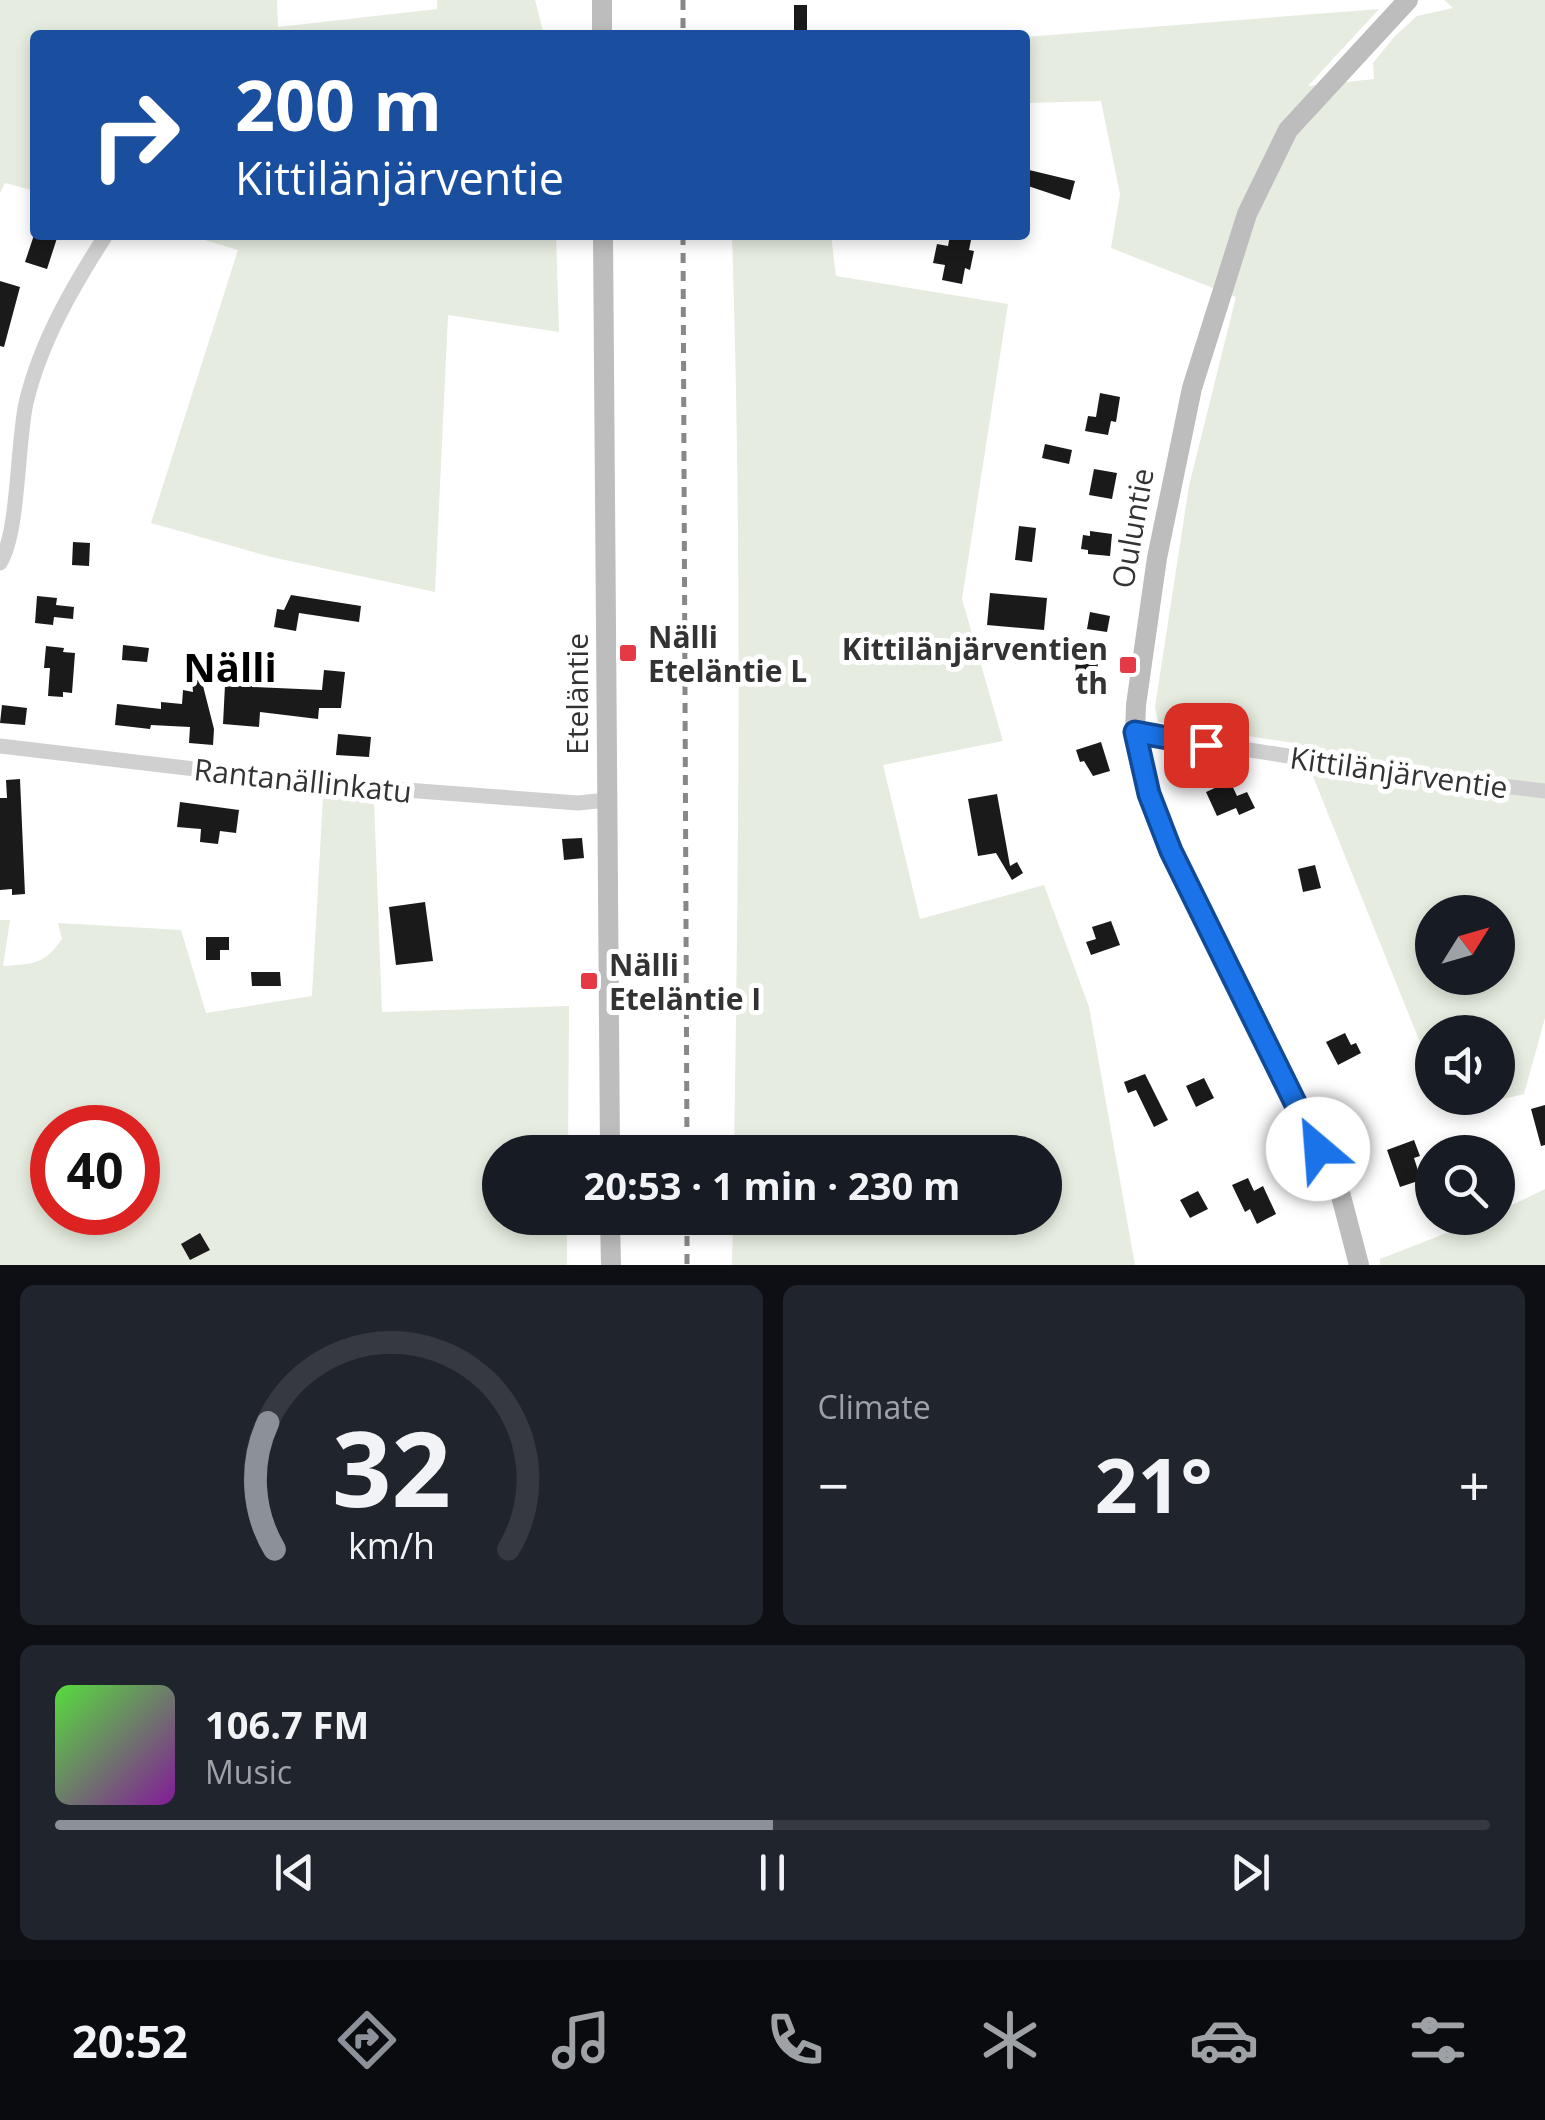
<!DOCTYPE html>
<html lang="en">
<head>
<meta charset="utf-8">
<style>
  body { margin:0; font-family:"Open Sans",sans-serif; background:#20242c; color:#f1f3f6; height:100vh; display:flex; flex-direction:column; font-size:38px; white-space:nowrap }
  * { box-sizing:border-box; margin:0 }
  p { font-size:32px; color:#9ea1a6 }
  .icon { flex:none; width:55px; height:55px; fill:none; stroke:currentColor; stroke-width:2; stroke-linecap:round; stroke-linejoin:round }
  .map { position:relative; height:1265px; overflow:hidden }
  .details { display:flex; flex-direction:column; gap:20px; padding:20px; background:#0d0f14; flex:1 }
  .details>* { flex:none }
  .banner { position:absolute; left:30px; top:30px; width:1000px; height:210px; border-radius:10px; box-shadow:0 5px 15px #0003; background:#1a4fa0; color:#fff; overflow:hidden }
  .needle { width:65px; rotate:53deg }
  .buttons { position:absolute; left:1415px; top:895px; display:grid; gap:20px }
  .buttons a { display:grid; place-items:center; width:100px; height:100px; border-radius:50%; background:#171b24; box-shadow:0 5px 15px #0003; font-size:50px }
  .speed { position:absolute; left:30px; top:1105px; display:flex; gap:20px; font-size:50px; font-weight:700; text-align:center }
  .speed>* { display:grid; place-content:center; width:130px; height:130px; border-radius:50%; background:#171b24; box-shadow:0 5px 15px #0003; line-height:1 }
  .speed .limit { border:15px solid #d22; background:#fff; color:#111 }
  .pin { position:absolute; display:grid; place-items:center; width:85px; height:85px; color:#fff; margin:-42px; border-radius:20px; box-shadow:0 5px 15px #0006 }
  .me { position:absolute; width:110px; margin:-55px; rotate:333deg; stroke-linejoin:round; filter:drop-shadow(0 0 8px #0008) }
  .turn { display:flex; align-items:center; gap:35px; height:210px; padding:0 40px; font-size:45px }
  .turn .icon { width:130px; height:130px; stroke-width:2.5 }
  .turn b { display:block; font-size:70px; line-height:85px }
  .big { font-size:75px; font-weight:700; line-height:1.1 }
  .details .card { flex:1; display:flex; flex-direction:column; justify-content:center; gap:15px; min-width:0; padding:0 35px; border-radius:15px; background:#20242c }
  .details .dial { align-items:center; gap:0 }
  .dial svg { height:260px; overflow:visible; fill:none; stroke:#363941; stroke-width:7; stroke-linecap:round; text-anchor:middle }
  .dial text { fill:#f1f3f6; stroke:none }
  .song { display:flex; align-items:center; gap:30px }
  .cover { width:120px; height:120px; border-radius:15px; background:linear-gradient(135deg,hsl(110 70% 55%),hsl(290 70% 35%)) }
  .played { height:10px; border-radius:5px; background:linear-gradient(90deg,#8c9099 50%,#363941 50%) }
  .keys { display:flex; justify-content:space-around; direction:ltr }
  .heat { display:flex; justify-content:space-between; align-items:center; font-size:55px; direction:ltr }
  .details .tiles { flex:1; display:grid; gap:20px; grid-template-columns:1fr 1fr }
  .card:last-child { grid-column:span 2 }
  .trip { position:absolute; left:482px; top:1135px; width:580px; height:100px; border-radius:50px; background:#171b24; box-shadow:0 5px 15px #0003; font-weight:700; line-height:100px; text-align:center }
  .tabs { display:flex; height:160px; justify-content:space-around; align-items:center; background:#090b0e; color:#9ea1a6 }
  .tabs .icon { width:70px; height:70px }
  .tabs .on { color:#8c9099 }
  .tabs b { font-size:45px; color:#f1f3f6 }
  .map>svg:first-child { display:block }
  .green { fill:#e6ecdf; fill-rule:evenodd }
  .building { fill:#1a1a1a }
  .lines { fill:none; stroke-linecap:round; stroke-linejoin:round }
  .street { stroke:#d0d0d0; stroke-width:15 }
  .secondary { stroke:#bdbdbd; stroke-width:20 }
  .rail { stroke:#888; stroke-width:5; stroke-dasharray:10 8; stroke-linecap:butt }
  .route-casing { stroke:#114b97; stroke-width:25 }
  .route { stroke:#1a73e8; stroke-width:18 }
  .poi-dot { fill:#e63946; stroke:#fff; stroke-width:4 }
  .labels { text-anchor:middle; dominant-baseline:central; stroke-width:10; stroke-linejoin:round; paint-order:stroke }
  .street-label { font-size:30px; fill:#333; stroke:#fff }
  .poi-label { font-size:30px; font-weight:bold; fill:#333; stroke:#fff; text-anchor:start }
  .district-label { font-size:40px; font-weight:bold; fill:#000; stroke:#fff }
</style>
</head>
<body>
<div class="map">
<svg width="1545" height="1265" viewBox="0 0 1545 1265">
  <rect width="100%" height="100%" fill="#fff"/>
  <path class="green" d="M0 0H277L278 27 437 9V0H535L544 35H35V191L5 183 0 193Z
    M1444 0H1545V1018L1524 1094 1449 1112 1443 1098H1498V1032H1432V1072L1300 744 1158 722 1155 707 1189 486 1236 297 1111 248 1120 194 1101 101 1025 103V37L1379 9 1308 86 1374 79 1373 63 1395 36 1417 16 1453 8ZM1432 912H1498V978H1432Z
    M188 235H556L559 332 448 315 435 592 271 557 151 523 238 250Z
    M732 235H831L836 276 1008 304 962 599 1003 741 883 765 920 919 1044 885 1089 1007 1135 1265H732L733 1218H1045V1152H734C739 847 742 540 732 235Z
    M323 797 374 800 382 1012 569 1006 568 1152H500V1218H567V1265H0V920H10L3 966C33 964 44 965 62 939L58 923 181 930 206 1013 312 996ZM52 1128H138V1212H52Z
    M1545 1189V1265H1380V1259L1485 1218H1498V1212Z"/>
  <path class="building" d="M794 5H807V32H794Z
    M1025 169 1075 181 1070 200 1025 185Z
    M34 235H58L47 269 25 262Z
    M950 235H972L969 250 974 251 970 270 965 268 962 284 942 280 945 265 933 263 937 244 948 246Z
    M0 281 20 287 4 347 0 346Z
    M1100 393 1120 397 1116 422 1111 421 1108 435 1085 431 1088 416 1096 417Z
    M1045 444 1072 450 1069 464 1042 458Z
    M1094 469 1117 473 1112 499 1089 495Z
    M1019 526 1036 528 1032 562 1015 560Z
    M1090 531 1112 534 1110 556 1088 554V550L1081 549 1083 535 1090 536Z
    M73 542 90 543 89 566 72 565Z
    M990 593 1047 598 1044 630 987 625Z
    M291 595 361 606 359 622 299 613 296 631 274 627 277 609 284 610Z
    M37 596 57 598 56 605 74 607 73 619 54 617 53 625 35 623Z
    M1090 612 1110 616 1107 632 1087 629Z
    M123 645 149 648 147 662 122 660Z
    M46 646 64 648 63 652 75 653 72 693 63 692V697L48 696 50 668H44Z
    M251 657 252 687 322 690 324 670 345 672 341 708H319L318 719 260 712 259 727 223 724 225 685 238 686V658Z
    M1076 659 1098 661 1096 691 1074 689Z
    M200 674 214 729 213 745 189 743 190 727 151 725 150 729 115 725 117 704 161 709V702L182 704 183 690 193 692 192 680 194 675Z
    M2 705 27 708 25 725 0 723Z
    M338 734 371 737 369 757 336 755Z
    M1101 742 1110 771 1093 776 1084 761 1080 762 1076 750Z
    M20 779 25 894 12 895V889L0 890V798H7L6 780Z
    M1230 781 1237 796 1247 792 1255 808 1239 815 1236 808 1217 816 1206 792Z
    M997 794 1010 866 1017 862 1023 873 1012 880 996 853 978 856 968 799Z
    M180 802 239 810 236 833 220 831 218 844 200 842 201 829 177 827Z
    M582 838 584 858 564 860 562 839Z
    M1315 865 1321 888 1303 892 1298 869Z
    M425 902 433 961 396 965 389 907Z
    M1111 921 1120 945 1091 955 1086 942 1096 939 1092 927Z
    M206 937H229V950H220V960H206Z
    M251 972H280L281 986H252Z
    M1345 1033 1351 1045 1356 1043 1361 1053 1338 1065 1326 1042Z
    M1145 1074 1168 1120 1154 1127 1136 1090 1128 1093 1124 1082Z
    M1204 1078 1214 1098 1196 1107 1186 1086Z
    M1545 1105V1145L1541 1146 1531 1109Z
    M1414 1140 1420 1156 1414 1158 1421 1180 1400 1187 1387 1150Z
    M1248 1178 1254 1191 1263 1186 1276 1214 1257 1224 1250 1209 1245 1212 1232 1185Z
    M1198 1191 1208 1209 1190 1218 1180 1200Z
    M200 1233 210 1250 190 1260 181 1244Z"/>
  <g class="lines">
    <path class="street" d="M0 563C19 533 17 444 26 403 40 343 73 286 106 235
      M1135 732 1409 775 1545 791
      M0 746 313 783 578 803 607 800"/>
    <path class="secondary" d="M602 0V35
      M603 235 610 1152
      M610 1218 611 1265
      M1359 1265 1341 1196 1171 851 1149 794 1140 760 1135 732 1136 705 1157 558 1192 388 1247 214 1288 130 1408 0"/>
    <path class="rail" d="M683 0V35
      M683 235 687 1152
      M687 1218V1265"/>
  </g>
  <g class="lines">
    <g class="route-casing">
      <path id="route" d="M1206 745 1135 732 1149 794 1171 851 1318 1149"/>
    </g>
    <use href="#route" class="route"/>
  </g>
  <g class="poi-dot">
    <rect x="618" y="643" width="20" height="20" rx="5"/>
    <rect x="1118" y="655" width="20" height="20" rx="5"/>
    <rect x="579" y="971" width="20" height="20" rx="5"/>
  </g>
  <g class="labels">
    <g class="street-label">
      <text transform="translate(1132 528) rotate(-80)">Ouluntie</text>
      <text transform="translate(576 694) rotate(-90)">Eteläntie</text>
      <text transform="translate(1399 772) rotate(8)">Kittilänjärventie</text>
      <text transform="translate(303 780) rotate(6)">Rantanällinkatu</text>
    </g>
    <g class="poi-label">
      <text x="648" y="636">Nälli<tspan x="648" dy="34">Eteläntie L</tspan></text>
      <text x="1108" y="648" text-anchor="end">Kittilänjärventien<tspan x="1108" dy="34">th</tspan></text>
      <text x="609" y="964">Nälli<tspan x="609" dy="34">Eteläntie I</tspan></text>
    </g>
    <g class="district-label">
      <text x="230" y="666">Nälli</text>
    </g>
  </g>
</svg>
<div class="buttons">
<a><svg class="needle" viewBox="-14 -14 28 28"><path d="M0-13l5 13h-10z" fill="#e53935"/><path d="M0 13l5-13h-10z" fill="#9ea1a6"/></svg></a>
<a><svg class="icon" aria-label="sound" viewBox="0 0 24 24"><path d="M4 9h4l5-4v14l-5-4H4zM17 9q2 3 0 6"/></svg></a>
<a><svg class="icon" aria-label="search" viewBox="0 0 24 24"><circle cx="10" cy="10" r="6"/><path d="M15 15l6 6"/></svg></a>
</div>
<div class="speed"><div class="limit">40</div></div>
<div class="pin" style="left:1206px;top:745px;background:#d93025"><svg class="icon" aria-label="arrive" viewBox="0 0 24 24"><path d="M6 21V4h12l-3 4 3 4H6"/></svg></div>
<svg class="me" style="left:1318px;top:1149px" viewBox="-20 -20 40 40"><circle r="19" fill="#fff"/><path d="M0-13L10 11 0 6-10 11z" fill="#1a73e8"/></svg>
<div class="trip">20:53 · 1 min · 230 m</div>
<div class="banner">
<div class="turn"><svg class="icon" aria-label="right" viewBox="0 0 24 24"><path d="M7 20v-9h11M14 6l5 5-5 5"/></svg><div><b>200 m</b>Kittilänjärventie</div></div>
</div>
</div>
<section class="details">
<div class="tiles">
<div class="card dial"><svg viewBox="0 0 100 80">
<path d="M14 69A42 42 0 1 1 86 69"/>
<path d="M14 69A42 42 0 0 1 12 30" stroke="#8c9099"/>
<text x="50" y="56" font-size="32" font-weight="700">32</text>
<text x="50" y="72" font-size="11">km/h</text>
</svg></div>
<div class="card"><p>Climate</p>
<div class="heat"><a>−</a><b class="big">21°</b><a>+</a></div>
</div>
<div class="card">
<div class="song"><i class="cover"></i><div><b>106.7 FM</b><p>Music</p></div></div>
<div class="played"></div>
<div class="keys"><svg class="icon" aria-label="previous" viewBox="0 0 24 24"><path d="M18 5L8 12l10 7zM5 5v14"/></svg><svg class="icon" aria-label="pause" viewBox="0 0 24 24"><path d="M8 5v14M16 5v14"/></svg><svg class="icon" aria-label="next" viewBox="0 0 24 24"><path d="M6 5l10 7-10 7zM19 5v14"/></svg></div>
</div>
</div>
</section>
<nav class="tabs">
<b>20:52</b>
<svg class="icon on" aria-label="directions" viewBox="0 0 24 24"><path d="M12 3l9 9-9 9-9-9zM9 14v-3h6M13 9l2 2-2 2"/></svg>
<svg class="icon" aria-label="music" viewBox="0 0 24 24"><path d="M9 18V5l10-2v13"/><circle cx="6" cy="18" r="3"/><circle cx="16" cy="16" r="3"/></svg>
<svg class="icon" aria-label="phone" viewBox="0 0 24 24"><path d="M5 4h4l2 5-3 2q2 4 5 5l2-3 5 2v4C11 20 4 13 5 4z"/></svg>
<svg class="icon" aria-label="climate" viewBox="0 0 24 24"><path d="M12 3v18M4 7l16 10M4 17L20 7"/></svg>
<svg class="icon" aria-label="car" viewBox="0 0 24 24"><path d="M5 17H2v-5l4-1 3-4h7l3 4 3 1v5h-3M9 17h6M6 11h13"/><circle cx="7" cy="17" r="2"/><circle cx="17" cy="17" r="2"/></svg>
<svg class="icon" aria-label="filters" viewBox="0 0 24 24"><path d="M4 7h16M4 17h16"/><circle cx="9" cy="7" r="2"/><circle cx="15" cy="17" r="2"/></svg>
</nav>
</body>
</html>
